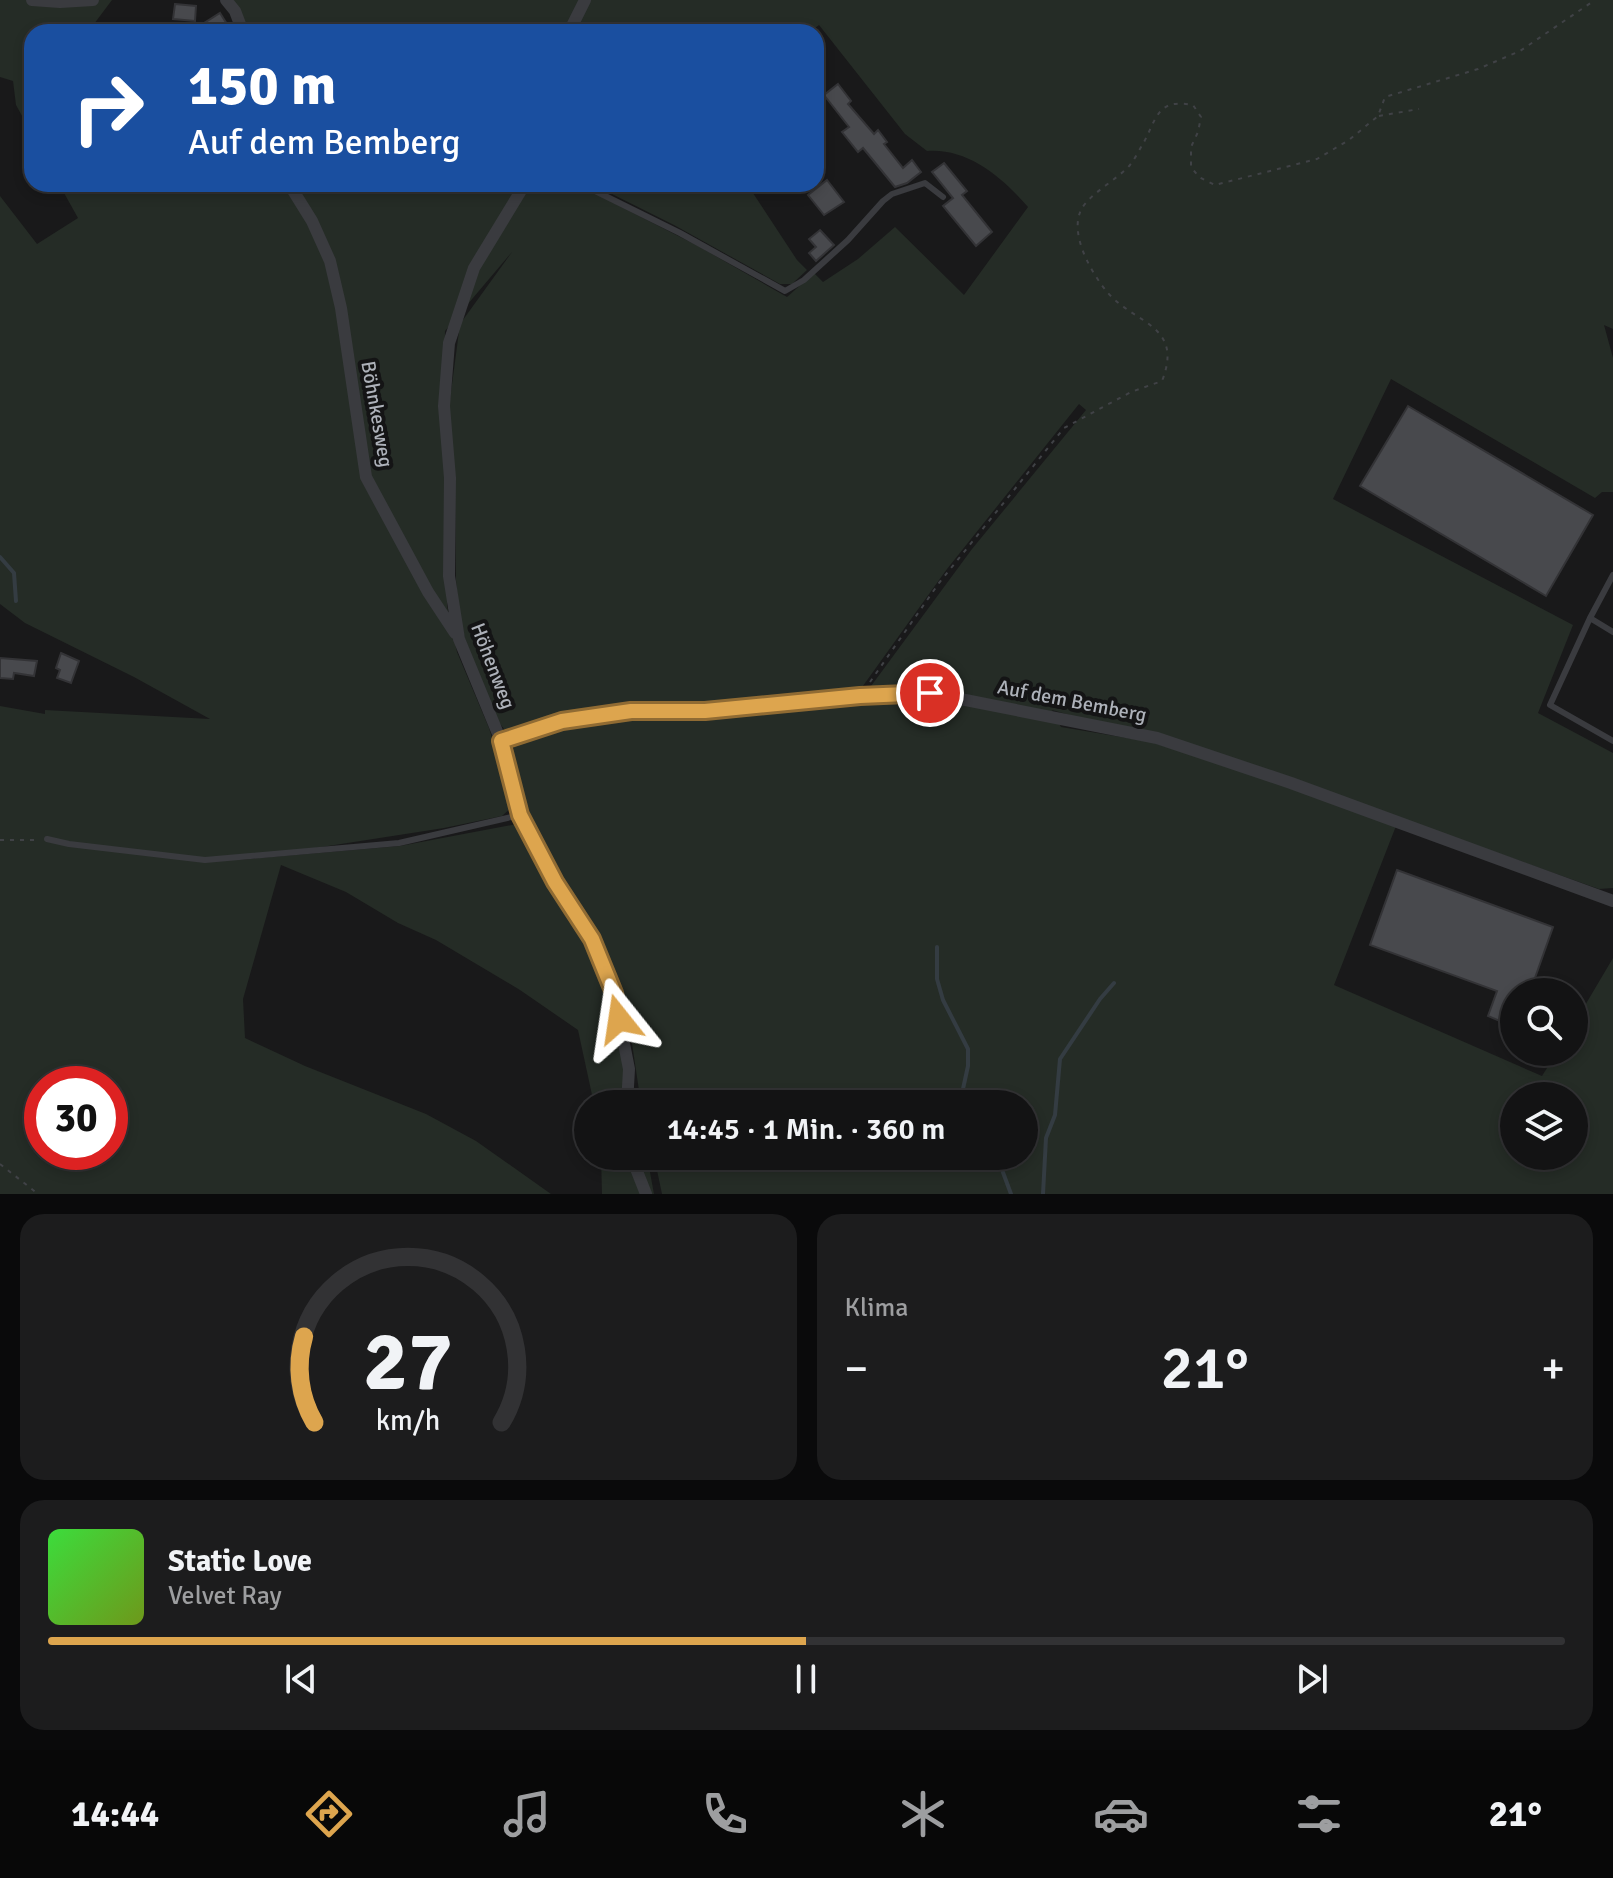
<!DOCTYPE html>
<html lang="de">
<head>
<meta charset="utf-8">
<style>
  body { margin:0; font-family:Signika,sans-serif; background:#1c1c1d; color:#f1f3f6; height:100vh; display:flex; flex-direction:column; font-size:30px; white-space:nowrap }
  * { box-sizing:border-box; margin:0 }
  p { font-size:26px; color:#9d9ea0 }
  .icon { flex:none; width:44px; height:44px; fill:none; stroke:currentColor; stroke-width:2; stroke-linecap:round; stroke-linejoin:round }
  .map { position:relative; height:1194px; overflow:hidden }
  .details { display:flex; flex-direction:column; gap:20px; padding:20px; background:#0a0a0b; flex:1 }
  .details>* { flex:none }
  .top-card { position:absolute; left:24px; top:24px; width:800px; height:168px; border-radius:24px; box-shadow:0 4px 12px #0003,0 0 0 2px #323234; background:#1a4fa0; color:#fff; overflow:hidden }
  .fabs { position:absolute; left:1500px; top:978px; display:grid; gap:16px }
  .fabs a { display:grid; place-items:center; width:88px; height:88px; border-radius:50%; background:#131314; box-shadow:0 4px 12px #0003,0 0 0 2px #323234; font-size:40px }
  .speed { position:absolute; left:24px; top:1066px; display:flex; gap:16px; font-size:40px; font-weight:700; text-align:center }
  .speed>* { display:grid; place-content:center; width:104px; height:104px; border-radius:50%; background:#131314; box-shadow:0 4px 12px #0003,0 0 0 2px #323234; line-height:1 }
  .speed .limit { border:12px solid #d22; background:#fff; color:#111 }
  .pin { position:absolute; display:grid; place-items:center; width:68px; height:68px; color:#fff; margin:-34px; border:4px solid #fff; border-radius:50%; box-shadow:0 2px 8px #0007 }
  .me { position:absolute; width:88px; margin:-44px; rotate:345deg; stroke-linejoin:round; filter:drop-shadow(0 0 6px #0008) }
  .turn { display:flex; align-items:center; gap:28px; height:168px; padding:0 32px; font-size:36px }
  .turn .icon { width:104px; height:104px; stroke-width:2.5 }
  .turn b { display:block; font-size:56px; line-height:68px }
  .big { font-size:60px; font-weight:600; line-height:1.1 }
  .details .card { flex:1; display:flex; flex-direction:column; justify-content:center; gap:12px; min-width:0; padding:0 28px; border-radius:24px; background:#1c1c1d }
  .details .dial { align-items:center; gap:0 }
  .dial svg { height:208px; overflow:visible; fill:none; stroke:#323234; stroke-width:7; stroke-linecap:round; text-anchor:middle }
  .dial text { fill:#f1f3f6; stroke:none }
  .song { display:flex; align-items:center; gap:24px }
  .cover { width:96px; height:96px; border-radius:12px; background:linear-gradient(135deg,hsl(120 70% 55%),hsl(80 70% 35%)) }
  .played { height:8px; border-radius:4px; background:linear-gradient(90deg,#dda54e 50%,#323234 50%) }
  .keys { display:flex; justify-content:space-around; direction:ltr }
  .heat { display:flex; justify-content:space-between; align-items:center; font-size:44px; direction:ltr }
  .details .tiles { flex:1; display:grid; gap:20px; grid-template-columns:1fr 1fr }
  .card:last-child { grid-column:span 2 }
  .trip { position:absolute; left:574px; top:1090px; width:464px; height:80px; border-radius:40px; background:#131314; box-shadow:0 4px 12px #0003,0 0 0 2px #323234; font-weight:600; line-height:80px; text-align:center }
  .dock { display:flex; height:128px; justify-content:space-around; align-items:center; background:#080808; color:#9d9ea0 }
  .dock .icon { width:56px; height:56px }
  .dock .on { color:#dda54e }
  .dock b { font-size:36px; color:#f1f3f6 }
  .map>svg:first-child { display:block }
  .green { fill:#252c26; fill-rule:evenodd }
  .lines { fill:none; stroke-linecap:round; stroke-linejoin:round }
  .stream { stroke:#343c42; stroke-width:4 }
  .building { fill:#48494d; stroke:#333336; stroke-width:2 }
  .path { stroke:#404246; stroke-width:2; stroke-dasharray:4 6; stroke-linecap:butt }
  .service { stroke:#3a3b3f; stroke-width:6 }
  .minor { stroke:#3a3b3f; stroke-width:12 }
  .route-casing { stroke:#906b33; stroke-width:20 }
  .route { stroke:#dda54e; stroke-width:14 }
  .labels { text-anchor:middle; dominant-baseline:central; stroke-width:8; stroke-linejoin:round; paint-order:stroke }
  .street-label { font-size:20px; fill:#adb1b9; stroke:#141415 }
</style>
</head>
<body>
<div class="map">
<svg width="1613" height="1194" viewBox="0 0 1613 1194">
  <rect width="100%" height="100%" fill="#19191a"/>
  <path class="green" d="M0 0H112L88 32H32V134L16 105 13 81 0 77Z
    M228 0H1613V329L1604 325 1613 358V492H1602L1595 498 1391 379 1333 499 1573 625 1538 713 1613 753V888L1599 889 1272 773 1052 710 1061 727 1151 742 1253 774 1396 826 1334 985 1542 1076 1557 1052H1574V1024L1613 958V1194H662L654 1156H1024V1104H641L629 1023 616 976 597 937 555 869 534 829 511 761 514 746 526 738 557 732 567 726 626 713 817 706 860 701 972 549 1086 410 1079 404 947 569 860 690 748 701 621 704 588 710 512 733 504 729 497 720 465 639 459 613 456 580 455 479 449 407 460 324 512 252 445 331 444 408 449 522 447 606 457 652 489 728 513 806 502 816 444 828 238 860 400 846 517 824 543 876 569 922 583 938 605 980 634 1104H594L578 1030 520 990 436 940 398 923 346 892 281 865 243 999 245 1038 305 1066 426 1114 476 1141 551 1194H0V706L45 714V710L210 719 134 677 25 623 0 604V196L37 244 78 218 59 184H576L698 246 787 297 814 273 823 282 858 259 895 227 964 295 1028 207C1002 177 968 148 927 151L905 134 819 25 810 32H244ZM42 1084H110V1152H42ZM1514 1096H1574V1156H1514Z
    M592 184H747L797 260 807 270 792 284H780L674 225Z
    M601 1156H647L654 1194H602Z"/>
  <g class="lines">
    <path class="stream" d="M0 557 14 573 16 601
      M937 947V979L943 1000 968 1049V1066L961 1098 965 1104
      M993 1156 1001 1167 1011 1194
      M1043 1194 1046 1138 1055 1115 1060 1059 1100 999 1114 983"/>
  </g>
  <path class="building" d="M175 4 196 6 195 21 173 19Z
    M220 13 232 32H190Z
    M838 84 851 101 848 104 874 134 878 130 887 142 884 144 903 168 912 160 921 172 907 183 895 187 863 148 858 152 842 132 849 127 824 95Z
    M944 163 967 191 962 195 992 232 976 246 943 206 953 198 932 172Z
    M827 180 844 202 824 215 808 195Z
    M820 230 834 245 816 261 809 253 816 247 809 239Z
    M1408 406 1593 515 1546 596 1360 486Z
    M61 653 79 661 71 683 57 678 60 670 56 668Z
    M0 658 37 661 34 676 14 673 13 679 0 678Z
    M1397 870 1553 927 1530 992H1514V1027L1488 1016 1497 991 1370 945Z"/>
  <g class="lines">
    <path class="path" d="M1379 116 1419 109
      M870 682 939 583 1064 428 1131 392 1162 381C1184 325 1135 324 1108 293 1092 274 1069 235 1081 210 1089 194 1118 179 1130 165 1135 159 1139 150 1143 144 1157 118 1157 98 1193 105L1201 117 1198 132 1191 147V167L1199 177 1215 185 1317 159 1349 140 1378 116 1385 97 1478 69 1520 51 1595 0
      M0 840H37
      M0 1164 38 1194"/>
    <path class="service" d="M581 184 680 233 785 291 804 280 848 240 883 201 892 194 925 183 943 197
      M1613 575 1590 618 1613 632
      M1590 618 1550 705 1613 741
      M47 839 69 844 205 860 399 843 520 815"/>
    <path class="minor" d="M32 0 60 2 93 0
      M226 0 235 11 243 32
      M569 32 585 0
      M289 184 312 221 330 261 341 308 366 477 428 592 455 633
      M525 184 474 268 449 343 444 406 450 478 449 576 459 639 501 741 520 815 555 882 592 939 614 993 629 1069 627 1104
      M501 741 562 721 631 711H705L860 696 930 693 1157 738 1291 783 1613 901
      M631 1156 646 1194"/>
  </g>
  <g class="lines">
    <g class="route-casing">
      <path id="route" d="M619 1019 614 993 592 939 555 882 520 815 501 741 562 721 631 711H705L860 696 930 693"/>
    </g>
    <use href="#route" class="route"/>
  </g>
  <g class="labels">
    <g class="street-label">
      <text transform="translate(377 414) rotate(80)">Böhnkesweg</text>
      <text transform="translate(493 666) rotate(69)">Höhenweg</text>
      <text transform="translate(1072 701) rotate(11)">Auf dem Bemberg</text>
    </g>
  </g>
</svg>
<div class="fabs">
<a><svg class="icon" aria-label="search" viewBox="0 0 24 24"><circle cx="10" cy="10" r="6"/><path d="M15 15l6 6"/></svg></a>
<a><svg class="icon" aria-label="layers" viewBox="0 0 24 24"><path d="M12 4l9 5-9 5-9-5zM3 14l9 5 9-5"/></svg></a>
</div>
<div class="speed"><div class="limit">30</div></div>
<div class="pin" style="left:930px;top:693px;background:#d93025"><svg class="icon" aria-label="arrive" viewBox="0 0 24 24"><path d="M6 21V4h12l-3 4 3 4H6"/></svg></div>
<svg class="me" style="left:619px;top:1019px" viewBox="-20 -20 40 40"><path d="M0-17L14 15 0 8-14 15z" fill="#dda54e" stroke="#fff" stroke-width="4"/></svg>
<div class="trip">14:45 · 1 Min. · 360 m</div>
<div class="top-card">
<div class="turn"><svg class="icon" aria-label="right" viewBox="0 0 24 24"><path d="M7 20v-9h11M14 6l5 5-5 5"/></svg><div><b>150 m</b>Auf dem Bemberg</div></div>
</div>
</div>
<section class="details">
<div class="tiles">
<div class="card dial"><svg viewBox="0 0 100 80">
<path d="M14 69A42 42 0 1 1 86 69"/>
<path d="M14 69A42 42 0 0 1 10 36" stroke="#dda54e"/>
<text x="50" y="56" font-size="32" font-weight="700">27</text>
<text x="50" y="72" font-size="11">km/h</text>
</svg></div>
<div class="card"><p>Klima</p>
<div class="heat"><a>−</a><b class="big">21°</b><a>+</a></div>
</div>
<div class="card">
<div class="song"><i class="cover"></i><div><b>Static Love</b><p>Velvet Ray</p></div></div>
<div class="played"></div>
<div class="keys"><svg class="icon" aria-label="previous" viewBox="0 0 24 24"><path d="M18 5L8 12l10 7zM5 5v14"/></svg><svg class="icon" aria-label="pause" viewBox="0 0 24 24"><path d="M8 5v14M16 5v14"/></svg><svg class="icon" aria-label="next" viewBox="0 0 24 24"><path d="M6 5l10 7-10 7zM19 5v14"/></svg></div>
</div>
</div>
</section>
<nav class="dock">
<b>14:44</b>
<svg class="icon on" aria-label="directions" viewBox="0 0 24 24"><path d="M12 3l9 9-9 9-9-9zM9 14v-3h6M13 9l2 2-2 2"/></svg>
<svg class="icon" aria-label="music" viewBox="0 0 24 24"><path d="M9 18V5l10-2v13"/><circle cx="6" cy="18" r="3"/><circle cx="16" cy="16" r="3"/></svg>
<svg class="icon" aria-label="phone" viewBox="0 0 24 24"><path d="M5 4h4l2 5-3 2q2 4 5 5l2-3 5 2v4C11 20 4 13 5 4z"/></svg>
<svg class="icon" aria-label="climate" viewBox="0 0 24 24"><path d="M12 3v18M4 7l16 10M4 17L20 7"/></svg>
<svg class="icon" aria-label="car" viewBox="0 0 24 24"><path d="M5 17H2v-5l4-1 3-4h7l3 4 3 1v5h-3M9 17h6M6 11h13"/><circle cx="7" cy="17" r="2"/><circle cx="17" cy="17" r="2"/></svg>
<svg class="icon" aria-label="filters" viewBox="0 0 24 24"><path d="M4 7h16M4 17h16"/><circle cx="9" cy="7" r="2"/><circle cx="15" cy="17" r="2"/></svg>
<b>21°</b>
</nav>
</body>
</html>
